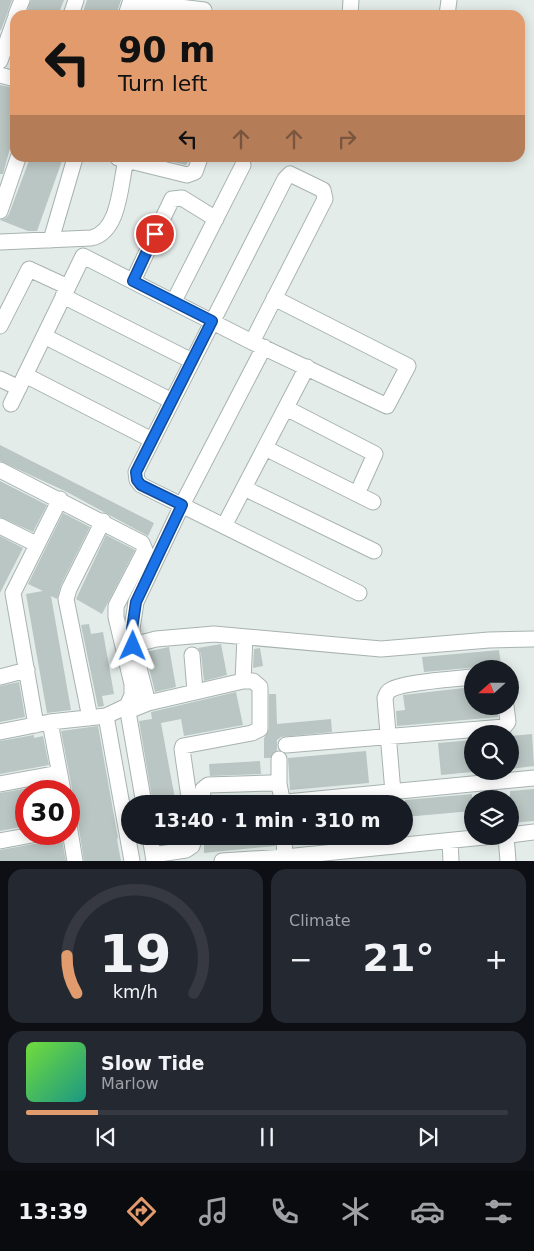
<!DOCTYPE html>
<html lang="en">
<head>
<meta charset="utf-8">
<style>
  body { margin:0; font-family:"DejaVu Sans",sans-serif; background:#242831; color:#f1f3f6; height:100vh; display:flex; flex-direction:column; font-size:19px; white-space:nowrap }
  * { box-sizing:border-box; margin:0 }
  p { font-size:16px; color:#9ea1a6 }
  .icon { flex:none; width:28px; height:28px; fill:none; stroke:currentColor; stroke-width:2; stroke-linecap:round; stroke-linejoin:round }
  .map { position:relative; height:861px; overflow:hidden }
  .drawer { display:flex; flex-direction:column; gap:8px; padding:8px; background:#0d0f14; flex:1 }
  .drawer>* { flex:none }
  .top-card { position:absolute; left:10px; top:10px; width:515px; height:152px; border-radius:15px; box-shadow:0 2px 12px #0003; background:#e19b6d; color:#111; overflow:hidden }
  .needle { width:32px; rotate:249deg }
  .fabs { position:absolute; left:464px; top:660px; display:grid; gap:10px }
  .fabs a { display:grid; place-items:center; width:55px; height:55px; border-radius:50%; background:#171b24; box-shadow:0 2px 12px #0003; font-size:25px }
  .speed { position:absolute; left:15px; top:780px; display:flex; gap:10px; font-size:25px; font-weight:700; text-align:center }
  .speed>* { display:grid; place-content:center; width:65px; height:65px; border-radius:50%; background:#171b24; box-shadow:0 2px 12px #0003; line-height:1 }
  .speed .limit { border:8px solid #d22; background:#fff; color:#111 }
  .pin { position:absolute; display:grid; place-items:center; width:42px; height:42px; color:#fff; margin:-21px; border:2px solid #fff; border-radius:50%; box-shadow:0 1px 5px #0007 }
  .me { position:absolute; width:55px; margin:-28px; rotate:1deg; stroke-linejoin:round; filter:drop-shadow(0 0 4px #0008) }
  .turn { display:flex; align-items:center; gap:18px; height:105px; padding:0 25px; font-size:22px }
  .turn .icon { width:65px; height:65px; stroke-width:2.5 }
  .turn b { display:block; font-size:35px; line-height:42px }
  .lanes { display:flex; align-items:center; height:48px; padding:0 25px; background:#0003; justify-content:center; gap:25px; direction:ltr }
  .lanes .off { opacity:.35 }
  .big { font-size:38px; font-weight:700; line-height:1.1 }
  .drawer .tile { flex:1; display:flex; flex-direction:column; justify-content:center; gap:8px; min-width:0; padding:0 18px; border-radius:15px; background:#242831 }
  .drawer .dial { align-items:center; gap:0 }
  .dial svg { height:130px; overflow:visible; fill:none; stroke:#363941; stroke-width:7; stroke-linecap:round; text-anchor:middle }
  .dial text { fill:#f1f3f6; stroke:none }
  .song { display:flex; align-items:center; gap:15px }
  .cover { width:60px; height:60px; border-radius:8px; background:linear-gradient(135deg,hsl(100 70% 55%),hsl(170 70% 35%)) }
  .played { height:5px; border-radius:2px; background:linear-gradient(90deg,#e19b6d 15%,#363941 15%) }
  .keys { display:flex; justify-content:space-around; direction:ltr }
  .heat { display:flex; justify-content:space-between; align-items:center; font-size:28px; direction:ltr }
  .drawer .tiles { flex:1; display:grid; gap:8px; grid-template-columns:1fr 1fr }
  .tile:last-child { grid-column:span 2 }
  .trip { position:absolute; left:121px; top:795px; width:292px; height:50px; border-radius:25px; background:#171b24; box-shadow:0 2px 12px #0003; font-weight:700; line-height:50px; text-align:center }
  .menu { display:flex; height:80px; justify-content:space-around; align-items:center; background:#090b0e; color:#9ea1a6 }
  .menu .icon { width:35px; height:35px }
  .menu .current { color:#e19b6d }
  .menu b { font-size:22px; color:#f1f3f6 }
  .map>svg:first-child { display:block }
  .building { fill:#bac6c3 }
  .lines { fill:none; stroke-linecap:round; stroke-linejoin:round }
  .minor-casing { stroke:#a7b3b1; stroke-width:17 }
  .minor { stroke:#fff; stroke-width:15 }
  .route-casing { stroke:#114b97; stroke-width:12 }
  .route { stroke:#1a73e8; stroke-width:9 }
</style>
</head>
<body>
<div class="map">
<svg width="534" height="861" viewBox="0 0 534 861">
  <rect width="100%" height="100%" fill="#e4ece9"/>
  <path class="building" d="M0 0H12L1 30H0Z
    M31 0H64L58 15H26Z
    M87 0H121L116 15H82Z
    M0 85 15 88V130L3 174H0Z
    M30 158H63L37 231H28L0 220 6 218 9 214Z
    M155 158H190L186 165Z
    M0 445 154 523 148 536 65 491 0 461Z
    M0 481 47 505 33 532 0 517Z
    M63 513 90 527 61 585 57 599 51 596 71 710 47 713 26 594 43 591 28 584Z
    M106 535 135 550 102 614 76 599Z
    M0 536 23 548 0 593Z
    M89 624 91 634 103 632 114 694 102 696 104 706 98 707 81 625Z
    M221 644 227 675 204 681 201 654 198 648Z
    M169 647 176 687 155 692 145 652Z
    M260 648 263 666 253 668 254 649Z
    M499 650 501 665 424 672 422 657Z
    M19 682 25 717 0 722V686Z
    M472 687V706H497L498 717 397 726 396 711 405 710 403 695Z
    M236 692 243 725 184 736 181 719 161 723 176 804H153L139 721 152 719 151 712Z
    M269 694H276L277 724 331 719 332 732 281 737 277 740V750L270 758H264V738L269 729Z
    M98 726 118 838 117 839 121 861H84L78 823 74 818 70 797 72 789 61 731Z
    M532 734 534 766 510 769V736Z
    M34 735V738L43 736 49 765 0 774V741Z
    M472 740V772L441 775 438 743Z
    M366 751 369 783 290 790 288 758Z
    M260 761 261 774 210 776 209 764Z
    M52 784 54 791H26V826L0 831V793Z
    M534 789V821L510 823V791Z
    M472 794V811L405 817V800Z
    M61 834 66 861H0V850L39 843 46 836Z
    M204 836H275V846L204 853Z
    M293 836H304L305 843 294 844Z"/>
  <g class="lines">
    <g class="minor-casing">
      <path id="minor" d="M131 1 204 10
        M16 15 22 0
        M71 15 76 0
        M126 15 131 0
        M350 15 351 0
        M447 15 449 0
        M0 61 15 19
        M0 75 15 79
        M118 158 187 175 195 172 200 158
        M0 211 18 158
        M51 240 75 158
        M0 242 91 238C120 232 120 184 126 160
        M133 281 172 199 182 198 216 219
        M63 296 192 361
        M174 301 243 165
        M0 326 29 269 68 287
        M44 336 172 401
        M252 342 325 199 323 190 290 174 285 179 136 472 137 480 141 485 359 593
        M25 375 152 440
        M0 379 19 388
        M11 404 83 256 252 342 387 406 408 366 274 298
        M286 408 375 454 357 494
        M265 448 373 502
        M0 470 142 543 145 550 116 606V617L132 684V695L127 706 144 804
        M244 488 374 551
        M0 526 36 544
        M224 526 307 367
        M133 645 156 639 214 634 381 649 489 640 534 639
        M192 655 195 691
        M0 677 27 670
        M243 681 245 637
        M148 703 243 681H253L260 687V729L252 733 183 746 182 749 190 804
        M128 711 148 703 133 645 132 629 136 602 182 505 264 347
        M106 716 132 861
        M90 718 66 599 69 589 103 521
        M50 722 63 791
        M36 725 13 593 60 499
        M0 732 50 722 106 716 127 706
        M286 745 504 727 508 722 506 706
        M279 759V784
        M0 784 59 773
        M202 804 203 789 208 785 270 783 279 784 283 804
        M266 804 534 778
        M394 804 385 698C386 696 387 692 389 691 399 682 457 679 472 677
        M69 825 75 861
        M510 835 534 832
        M150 836 154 861
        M284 836 285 861
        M506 836 508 861
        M0 841 37 834
        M450 841 451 861
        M153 855 186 850 192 846 195 836
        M222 861 285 857 494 836"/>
    </g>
    <use href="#minor" class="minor"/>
  </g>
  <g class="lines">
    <g class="route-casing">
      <path id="route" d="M133 646 132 629 136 602 182 505 141 485 137 480 136 472 212 321 133 281 155 234"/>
    </g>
    <use href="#route" class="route"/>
  </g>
</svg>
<div class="fabs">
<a><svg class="needle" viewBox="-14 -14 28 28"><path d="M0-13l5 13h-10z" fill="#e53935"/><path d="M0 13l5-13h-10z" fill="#9ea1a6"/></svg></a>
<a><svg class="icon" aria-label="search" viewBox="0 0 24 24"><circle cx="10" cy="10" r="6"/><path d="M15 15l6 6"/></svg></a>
<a><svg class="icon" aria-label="layers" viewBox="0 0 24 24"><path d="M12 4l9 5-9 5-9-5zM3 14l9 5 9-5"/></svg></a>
</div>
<div class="speed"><div class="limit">30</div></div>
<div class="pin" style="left:155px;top:234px;background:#d93025"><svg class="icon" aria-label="arrive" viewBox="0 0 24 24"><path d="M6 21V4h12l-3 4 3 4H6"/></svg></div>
<svg class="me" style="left:133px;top:646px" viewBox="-20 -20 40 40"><path d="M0-17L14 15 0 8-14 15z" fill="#1a73e8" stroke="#fff" stroke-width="4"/></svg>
<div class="trip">13:40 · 1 min · 310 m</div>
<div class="top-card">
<div class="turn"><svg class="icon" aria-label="left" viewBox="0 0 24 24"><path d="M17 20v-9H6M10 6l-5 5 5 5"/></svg><div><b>90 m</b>Turn left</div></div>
<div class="lanes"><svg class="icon" aria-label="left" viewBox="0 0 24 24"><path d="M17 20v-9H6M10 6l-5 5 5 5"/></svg><svg class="icon off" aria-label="ahead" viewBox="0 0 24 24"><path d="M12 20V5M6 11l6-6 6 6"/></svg><svg class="icon off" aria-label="ahead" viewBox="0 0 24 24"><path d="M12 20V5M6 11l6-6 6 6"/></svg><svg class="icon off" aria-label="right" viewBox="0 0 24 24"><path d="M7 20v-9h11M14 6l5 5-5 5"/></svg></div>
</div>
</div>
<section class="drawer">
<div class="tiles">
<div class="tile dial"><svg viewBox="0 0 100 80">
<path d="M14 69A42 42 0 1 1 86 69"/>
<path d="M14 69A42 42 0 0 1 8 46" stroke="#e19b6d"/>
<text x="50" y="56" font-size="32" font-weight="700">19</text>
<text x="50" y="72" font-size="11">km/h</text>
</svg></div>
<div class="tile"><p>Climate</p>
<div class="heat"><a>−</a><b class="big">21°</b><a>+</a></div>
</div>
<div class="tile">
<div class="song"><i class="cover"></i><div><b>Slow Tide</b><p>Marlow</p></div></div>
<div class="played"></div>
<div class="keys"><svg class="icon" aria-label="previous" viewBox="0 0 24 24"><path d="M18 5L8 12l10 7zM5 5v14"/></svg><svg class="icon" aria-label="pause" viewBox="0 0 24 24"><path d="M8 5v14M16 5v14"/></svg><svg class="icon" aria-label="next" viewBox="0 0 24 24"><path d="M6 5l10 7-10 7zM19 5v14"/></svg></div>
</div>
</div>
</section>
<nav class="menu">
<b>13:39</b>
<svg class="icon current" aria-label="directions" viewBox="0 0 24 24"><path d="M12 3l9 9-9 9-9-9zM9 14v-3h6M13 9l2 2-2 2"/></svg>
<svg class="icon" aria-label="music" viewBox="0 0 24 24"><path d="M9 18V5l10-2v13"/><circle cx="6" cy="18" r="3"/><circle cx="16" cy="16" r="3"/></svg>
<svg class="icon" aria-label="phone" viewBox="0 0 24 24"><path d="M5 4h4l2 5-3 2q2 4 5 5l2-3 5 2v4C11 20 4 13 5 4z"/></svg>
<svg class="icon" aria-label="climate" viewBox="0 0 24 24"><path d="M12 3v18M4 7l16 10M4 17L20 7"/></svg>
<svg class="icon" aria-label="car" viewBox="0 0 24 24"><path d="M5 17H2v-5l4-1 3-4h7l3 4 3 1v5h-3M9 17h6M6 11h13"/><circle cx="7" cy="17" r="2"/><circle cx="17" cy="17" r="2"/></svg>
<svg class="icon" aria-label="filters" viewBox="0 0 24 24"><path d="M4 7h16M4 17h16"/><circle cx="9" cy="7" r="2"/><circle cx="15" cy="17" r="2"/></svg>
</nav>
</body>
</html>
